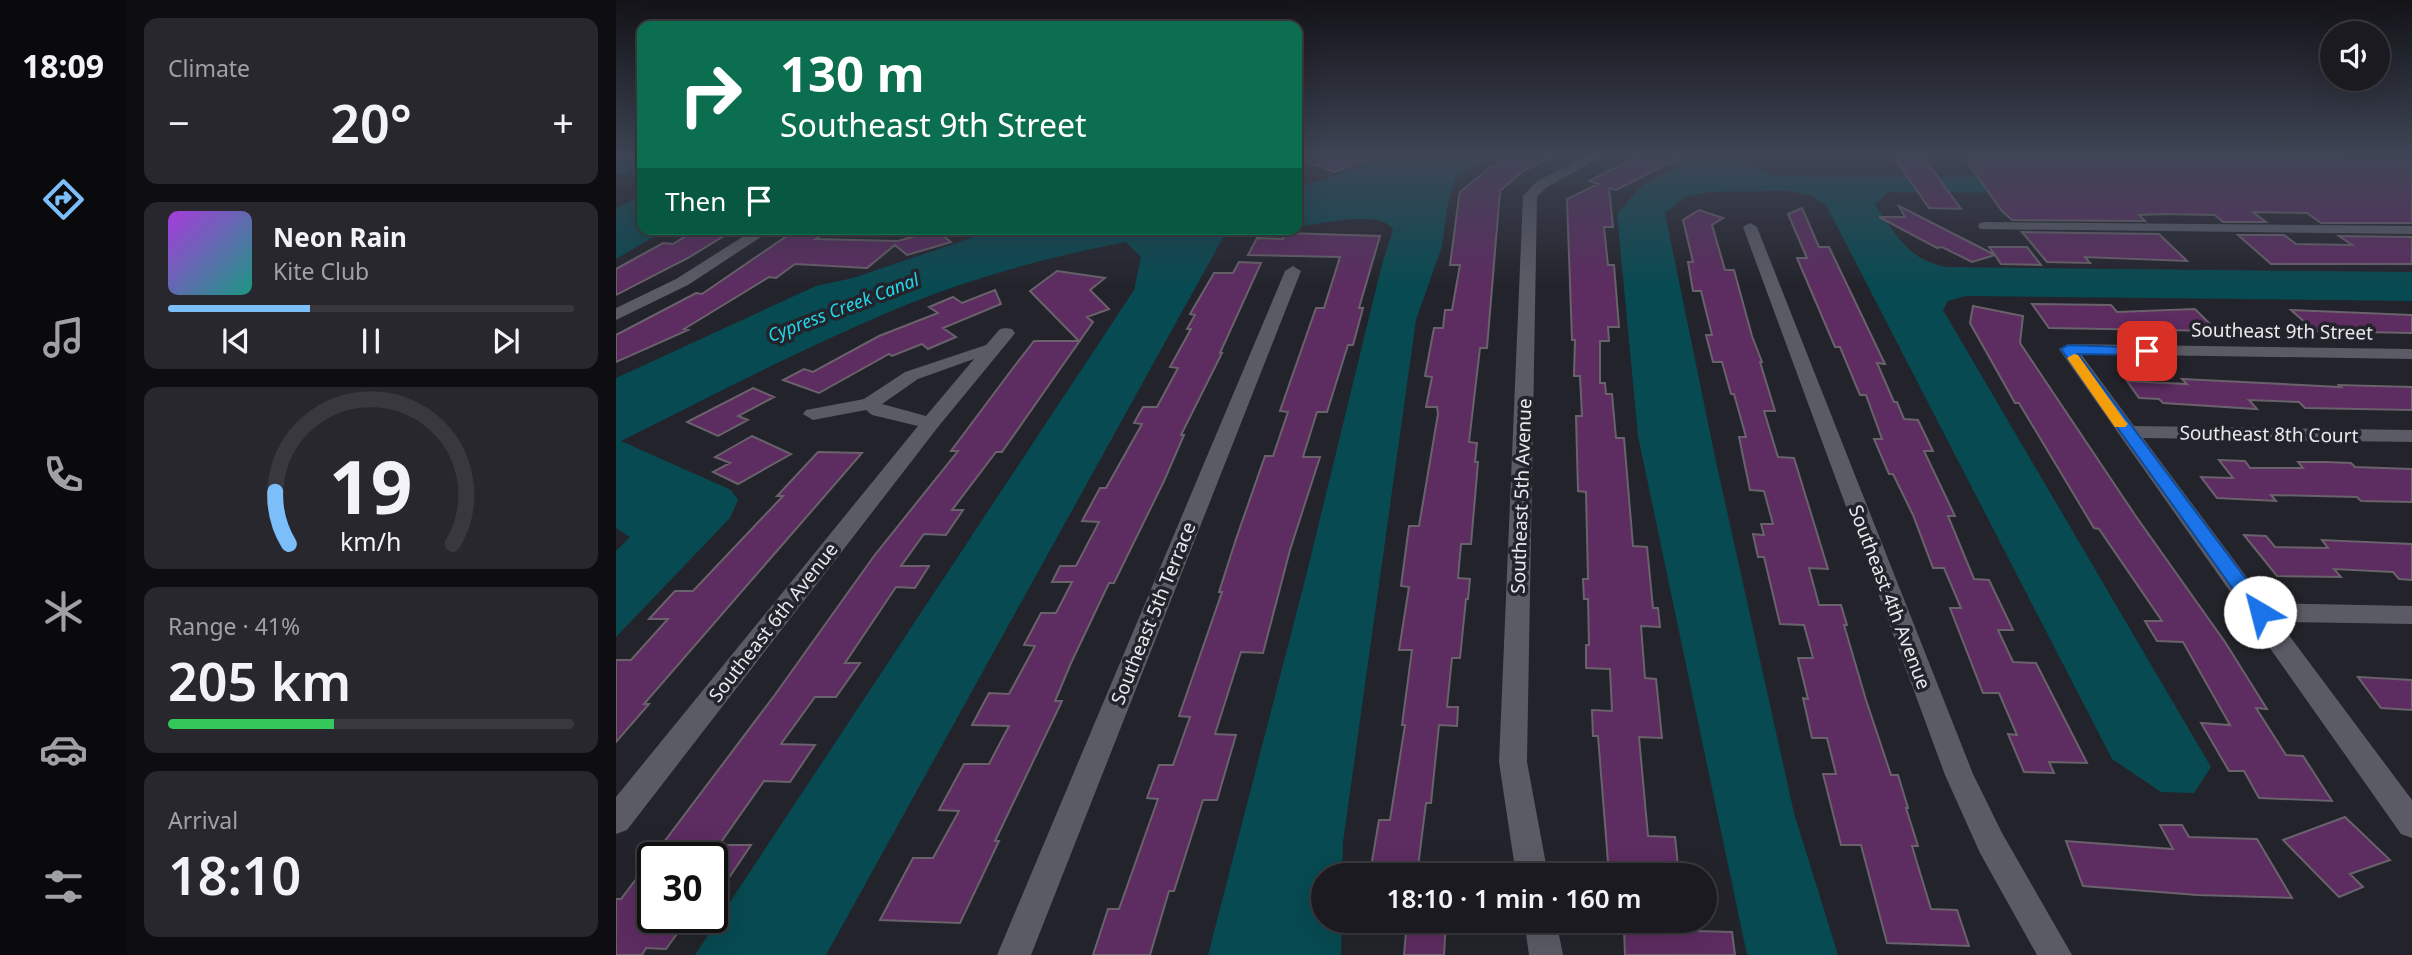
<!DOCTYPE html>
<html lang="en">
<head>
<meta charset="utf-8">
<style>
  body { margin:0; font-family:"Noto Sans",sans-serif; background:#27272d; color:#f1f3f6; height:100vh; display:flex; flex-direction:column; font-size:26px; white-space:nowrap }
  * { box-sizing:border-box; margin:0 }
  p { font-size:23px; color:#9fa1a5 }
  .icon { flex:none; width:38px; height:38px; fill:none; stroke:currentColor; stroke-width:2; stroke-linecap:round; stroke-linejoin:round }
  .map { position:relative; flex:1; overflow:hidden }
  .drawer { display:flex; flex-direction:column; gap:18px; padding:18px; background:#0e0e12; width:490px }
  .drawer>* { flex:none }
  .hud { position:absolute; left:21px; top:21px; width:665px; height:214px; border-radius:14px; box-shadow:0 7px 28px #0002,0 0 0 2px #38383e; background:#0b6e4f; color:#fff; overflow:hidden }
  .buttons { position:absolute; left:1704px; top:21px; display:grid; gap:14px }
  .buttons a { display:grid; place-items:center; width:70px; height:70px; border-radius:50%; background:#1a1a20; box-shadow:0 7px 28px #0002,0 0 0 2px #38383e; font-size:35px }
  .speed { position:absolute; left:21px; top:842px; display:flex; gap:14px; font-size:35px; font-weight:700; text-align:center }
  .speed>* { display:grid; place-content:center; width:91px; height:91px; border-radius:50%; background:#1a1a20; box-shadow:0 7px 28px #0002,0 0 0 2px #38383e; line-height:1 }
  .speed .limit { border:4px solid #111; border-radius:10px; background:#fff; color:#111 }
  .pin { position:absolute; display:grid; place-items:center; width:60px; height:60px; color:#fff; margin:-30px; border-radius:14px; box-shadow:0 4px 10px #0006 }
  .me { position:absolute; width:77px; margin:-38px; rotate:323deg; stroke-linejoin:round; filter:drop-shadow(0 0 5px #0008) }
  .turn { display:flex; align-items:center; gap:24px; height:147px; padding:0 28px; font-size:32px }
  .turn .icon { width:91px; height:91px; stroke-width:2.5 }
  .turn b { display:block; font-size:49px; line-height:60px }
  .then { display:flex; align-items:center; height:66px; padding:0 28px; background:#0003; gap:14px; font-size:26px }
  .big { font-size:52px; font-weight:600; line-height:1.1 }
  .drawer .tile { flex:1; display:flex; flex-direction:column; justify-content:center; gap:10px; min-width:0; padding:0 24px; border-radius:14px; background:#27272d }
  .drawer .dial { align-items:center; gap:0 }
  .dial svg { height:182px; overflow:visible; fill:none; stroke:#38383e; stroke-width:7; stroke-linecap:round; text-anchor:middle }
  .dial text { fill:#f1f3f6; stroke:none }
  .song { display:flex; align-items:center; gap:21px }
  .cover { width:84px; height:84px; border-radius:10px; background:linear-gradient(135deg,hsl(280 70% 55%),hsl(170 70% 35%)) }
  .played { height:7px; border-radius:4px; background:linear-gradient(90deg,#7cbef9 35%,#38383e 35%) }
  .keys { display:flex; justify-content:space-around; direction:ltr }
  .heat { display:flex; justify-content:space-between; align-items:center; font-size:38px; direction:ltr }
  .charge { height:10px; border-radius:5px; background:linear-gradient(90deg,#34c759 41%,#38383e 0) }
  .trip { position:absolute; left:695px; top:863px; width:406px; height:70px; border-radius:35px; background:#1a1a20; box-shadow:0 7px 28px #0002,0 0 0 2px #38383e; font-weight:600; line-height:70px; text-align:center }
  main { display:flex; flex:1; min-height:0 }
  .dock { display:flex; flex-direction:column; width:126px; justify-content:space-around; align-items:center; background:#0a0a0d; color:#9fa1a5 }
  .dock .icon { width:49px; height:49px }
  .dock .active { color:#7cbef9 }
  .dock b { font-size:32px; color:#f1f3f6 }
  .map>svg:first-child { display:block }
  .water { fill:#074a51 }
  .building { fill:#5d2c61; stroke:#6a626a; stroke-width:2 }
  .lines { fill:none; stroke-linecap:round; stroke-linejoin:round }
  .minor { fill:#5b5b65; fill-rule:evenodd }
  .route { fill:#1a73e8; stroke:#114b97; stroke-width:2 }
  .slow { fill:#f59e0b }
  .labels { text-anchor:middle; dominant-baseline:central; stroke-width:7; stroke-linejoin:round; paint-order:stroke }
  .far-water-label { font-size:18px; font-style:italic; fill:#23d7e9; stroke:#23232b }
  .street-label { font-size:19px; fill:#e8e8ee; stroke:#23232b }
</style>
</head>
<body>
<main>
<nav class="dock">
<b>18:09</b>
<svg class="icon active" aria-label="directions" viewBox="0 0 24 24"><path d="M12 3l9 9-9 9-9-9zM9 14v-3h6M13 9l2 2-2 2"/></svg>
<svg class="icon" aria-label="music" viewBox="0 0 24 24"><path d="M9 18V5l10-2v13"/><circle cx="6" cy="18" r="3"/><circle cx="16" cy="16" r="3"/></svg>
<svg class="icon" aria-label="phone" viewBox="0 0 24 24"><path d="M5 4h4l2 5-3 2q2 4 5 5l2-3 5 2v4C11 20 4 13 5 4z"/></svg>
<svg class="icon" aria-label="climate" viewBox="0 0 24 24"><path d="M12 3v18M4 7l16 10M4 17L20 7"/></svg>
<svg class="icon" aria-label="car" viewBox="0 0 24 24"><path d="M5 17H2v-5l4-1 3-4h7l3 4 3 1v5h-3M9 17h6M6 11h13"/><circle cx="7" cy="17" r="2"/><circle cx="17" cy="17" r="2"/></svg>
<svg class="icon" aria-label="filters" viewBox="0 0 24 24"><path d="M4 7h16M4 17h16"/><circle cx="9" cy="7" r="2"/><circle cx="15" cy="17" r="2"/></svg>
</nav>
<section class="drawer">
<div class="tile"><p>Climate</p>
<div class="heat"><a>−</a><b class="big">20°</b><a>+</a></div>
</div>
<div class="tile">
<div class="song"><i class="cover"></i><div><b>Neon Rain</b><p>Kite Club</p></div></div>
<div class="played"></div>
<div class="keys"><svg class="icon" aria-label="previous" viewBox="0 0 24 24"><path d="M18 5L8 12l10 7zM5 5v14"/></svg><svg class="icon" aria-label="pause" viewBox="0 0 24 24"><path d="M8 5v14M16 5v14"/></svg><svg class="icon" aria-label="next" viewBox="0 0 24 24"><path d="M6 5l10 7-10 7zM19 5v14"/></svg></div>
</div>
<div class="tile dial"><svg viewBox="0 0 100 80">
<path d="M14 69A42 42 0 1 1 86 69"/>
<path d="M14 69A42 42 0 0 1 8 46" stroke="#7cbef9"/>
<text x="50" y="56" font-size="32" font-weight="700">19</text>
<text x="50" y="72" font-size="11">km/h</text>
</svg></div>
<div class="tile"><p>Range · 41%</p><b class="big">205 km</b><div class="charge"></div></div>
<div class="tile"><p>Arrival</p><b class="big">18:10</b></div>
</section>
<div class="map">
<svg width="1796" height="955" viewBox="0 0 1796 955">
  <rect width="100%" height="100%" fill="#23232b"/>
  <path class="water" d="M0 155H26V175L0 174Z
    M771 155H880L840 177 832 202 826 246 800 320 727 842 726 875H707V920L726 921 725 955H592L691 572 766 264 777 230C765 208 703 225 681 227V186L710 179Z
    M1066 155H1128L1131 164 1162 176 1796 179V196L1272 192 1259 205C1281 235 1290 258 1329 267L1796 272V301L1350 296 1332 301 1327 310 1595 767 1578 793 1545 792 1496 759 1210 205 1196 196 1172 191 1090 192 1070 197 1049 213 1099 457 1178 813 1222 955H1131L1022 436 1001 214 1025 186 1061 168Z
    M26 194V229H51L0 259V209Z
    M382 229H657L609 234 210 955H79L518 290 525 257 510 242C437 256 364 275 295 303 196 343 100 394 5 441L115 490 122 500 114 518 0 637V551L14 537 0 528V378L200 286 237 278Z"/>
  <path class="building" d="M681 155H760V156L719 172 681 158Z
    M901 155H941L907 171 884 191 871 348H864L853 442 861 443 859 462H862L855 544H845L842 578 854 579 852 599H850L844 658H836L831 707H842L841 726 823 725 815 803H810L801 875 754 873 763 820H774L789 725H786L796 650H783L793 587 785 586 793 526H803L822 414 821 407H810L816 377 809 376 818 328H827L829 310H836L844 265H834L843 197 844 192 873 168Z
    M1024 155H1069L1000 190 993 188 997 227H988L992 265H998L1003 327H992L993 341H984V383H989L990 394H996L1000 438H1008L1017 546 1031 547 1037 608H1042L1044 627 1025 626 1029 678 1040 679 1046 738 1023 737 1032 836 1059 837 1063 875H993L982 736H977L976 710 996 711 994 669 970 668V645H973L972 599H968L967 579H972L970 492 962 491 960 416H966L964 376H958L959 340H956L951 199 982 184 973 181Z
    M1347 156 1779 160 1796 162V223H1705L1691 213 1637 212 1650 222H1607L1599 215 1548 214 1523 215 1529 221 1396 220 1386 211Z
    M1278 157 1308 158 1345 209 1313 208Z
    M1283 206 1379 255 1373 247H1411L1425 265 1385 264 1379 255 1356 262 1326 247 1321 248 1263 217H1289Z
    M1186 208 1203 247H1213L1269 364 1261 363 1278 402H1281L1288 419 1302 420 1317 451H1308L1339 516H1332L1358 579 1373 580 1397 630H1382L1397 662 1420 663 1471 763 1433 762 1438 773 1408 772 1392 734 1401 735 1383 693H1367L1334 608H1345L1328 568H1317L1297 515 1277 474H1273L1258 439H1266L1250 395H1244L1224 347H1219L1181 258H1191L1172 214Z
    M1083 210 1107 218 1096 225 1109 270H1118L1136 336 1146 362H1144L1159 411H1148L1162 457 1178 458 1212 569 1193 568 1203 605H1225L1231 625H1228L1250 700 1275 775H1282L1292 808H1290L1302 846H1296L1315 909 1341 910 1353 946 1271 943 1245 845H1225L1207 774H1220L1211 738H1196L1187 698 1192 699 1182 658H1197L1188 625 1164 624 1148 557H1142L1137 534 1148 535 1145 524H1157L1148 491 1134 490 1123 437H1130L1118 394H1115L1106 362H1097L1090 335H1096L1085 291H1077L1072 262H1077L1067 220Z
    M81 229H114L107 234H111L72 258 0 295V269L47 243 57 244Z
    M181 229 211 231 200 239 282 241 320 230 335 242 291 255 279 245 251 268 179 264 160 278 153 277 68 329 72 330 0 362V335L80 293 86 294Z
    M1406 232 1543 234 1571 261 1469 257 1474 263 1431 262Z
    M670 233 764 236 743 308H747L737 345H732L711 412H701L687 457H704L674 550 647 653 625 652 599 734 620 735 601 800H587L558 891H553L534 955H477L492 909H503L542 799 531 798 543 765H557L574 717 563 716 606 592H603L620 539 649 456H657L672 412 664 411 700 308H708L724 257 632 255 641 238 667 239Z
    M1622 235H1668L1680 244 1736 245 1723 236 1796 237V264H1655Z
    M623 262 645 263 604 353H606L565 435H568L548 481 498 583H493L455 663 439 701H446L379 841H383L344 923 264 920 297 858H317L343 811 323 810 348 764H373L393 726 356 725 373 693 393 694 419 646 408 645 425 613H440L456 582H436L444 566H460L483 522 466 521 484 488H490L526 424 518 423 527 407H541L562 368 554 367 575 329H571L579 315 574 314 598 273H617Z
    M441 271 489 278 474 290 493 309 471 317 477 322 444 369 386 452H380L336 510H347L330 535 308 534 285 566H313L299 588 280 587 229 663H244L220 697H199L165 744 199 745 174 782 148 781 103 845H135L96 903V855L95 858H37V917H73L50 949 30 948 26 955H0V899H5L158 696 258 556 342 451H335L397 368 418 341H463L414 291Z
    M379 290 385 304 327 328 340 337 312 349 306 344 276 356 273 354 203 393 167 380 188 369 197 372 263 336 322 313 313 307 337 297 346 303Z
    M1416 304 1495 305 1501 312 1579 309 1601 331 1433 328Z
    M1357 306 1407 316 1404 343 1519 515 1609 642 1651 709 1640 708 1670 755 1687 756 1716 801 1643 798 1628 771H1613L1585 723 1614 725 1567 642 1541 641 1529 621H1546L1483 529 1478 528 1403 403H1399L1354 323Z
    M1675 310 1796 315V333L1699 331Z
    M1566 379 1725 387 1723 385 1796 387V410L1689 408 1683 402 1633 400 1641 409 1547 403 1543 399 1523 398 1511 381 1571 384Z
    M137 388 158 397 122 416 132 420 102 436 71 422Z
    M136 436 175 454 122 484 97 472 114 463 99 457Z
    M202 452 246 453 28 704H33L0 742V660H15L52 619H33L59 591H77L167 496H161Z
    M1603 460 1629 461 1634 468H1687L1682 462H1708L1735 463 1739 467 1796 469V502L1745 501 1741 497 1655 495 1660 501 1601 498 1585 477 1617 478Z
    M1628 535 1650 536 1659 547 1712 548 1706 540 1796 544V580L1783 579 1777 572 1718 569 1725 577 1661 576Z
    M1742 677 1796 680V710L1765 708Z
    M1729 817 1774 860 1734 874 1747 887 1723 897 1667 840Z
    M1544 825H1566L1573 837 1641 839 1676 898 1581 895 1467 886 1450 841 1557 849Z
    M791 920H830L828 955H788Z
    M1008 929 1116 932 1119 955H1009Z"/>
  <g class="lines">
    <path class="minor" d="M974 155H989L931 187 921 197 911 762 932 875H900L883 762 907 196 921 181Z
      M1369 222 1796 226V234L1364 229 1362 226 1364 223Z
      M1134 223 1141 227 1357 774 1386 833 1456 955H1421L1364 853 1329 775 1127 227Z
      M139 229H157L72 285 0 320V308L60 279Z
      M677 266 685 271 415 955H381L669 271Z
      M390 328 396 329 399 333 396 337 322 427 11 830 0 834V797L302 426 256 415 250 410 197 420 187 414 190 410 248 399 289 372 370 345 384 329ZM358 359 310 416 266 404 302 379Z
      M1452 344 1796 349V359L1465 354 1518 426 1796 430V442L1527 438 1650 603 1796 606V624L1663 622 1796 800V838L1785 834 1443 349Z
      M908 920H940L947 955H913Z"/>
  </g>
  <linearGradient id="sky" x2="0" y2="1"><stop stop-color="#131318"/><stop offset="0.54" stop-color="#3f4555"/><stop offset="1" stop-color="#3f4555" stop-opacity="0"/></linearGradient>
  <rect width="1796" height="288" fill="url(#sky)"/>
  <path class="route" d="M1452 345 1536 348 1538 351 1531 355 1462 354 1651 607 1653 612 1651 617H1637L1445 349Z"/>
  <path class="slow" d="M1458 354 1462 355 1509 421 1512 424 1509 427H1499L1451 358Z"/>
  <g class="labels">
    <g class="far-water-label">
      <text transform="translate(227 307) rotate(-21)">Cypress Creek Canal</text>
    </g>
    <g class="street-label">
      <text transform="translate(1666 331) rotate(1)">Southeast 9th Street</text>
      <text transform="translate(1653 434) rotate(1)">Southeast 8th Court</text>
      <text transform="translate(905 496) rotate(-88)">Southeast 5th Avenue</text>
      <text transform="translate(1274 597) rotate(69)">Southeast 4th Avenue</text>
      <text transform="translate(537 613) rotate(-68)">Southeast 5th Terrace</text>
      <text transform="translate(157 622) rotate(-52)">Southeast 6th Avenue</text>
    </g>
  </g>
</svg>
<div class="buttons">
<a><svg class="icon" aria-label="sound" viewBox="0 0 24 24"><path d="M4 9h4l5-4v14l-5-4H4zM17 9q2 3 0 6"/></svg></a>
</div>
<div class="speed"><div class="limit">30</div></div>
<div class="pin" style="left:1531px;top:351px;background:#d93025"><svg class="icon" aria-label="arrive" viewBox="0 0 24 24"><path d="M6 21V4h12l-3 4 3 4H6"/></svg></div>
<svg class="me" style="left:1644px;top:612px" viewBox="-20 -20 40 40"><circle r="19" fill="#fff"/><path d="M0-13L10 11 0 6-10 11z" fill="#1a73e8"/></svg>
<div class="trip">18:10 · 1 min · 160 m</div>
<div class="hud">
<div class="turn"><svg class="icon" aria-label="right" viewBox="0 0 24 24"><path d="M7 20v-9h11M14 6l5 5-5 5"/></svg><div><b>130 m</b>Southeast 9th Street</div></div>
<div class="then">Then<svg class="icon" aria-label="arrive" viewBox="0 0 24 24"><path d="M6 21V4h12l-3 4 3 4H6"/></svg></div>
</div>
</div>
</main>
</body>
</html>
